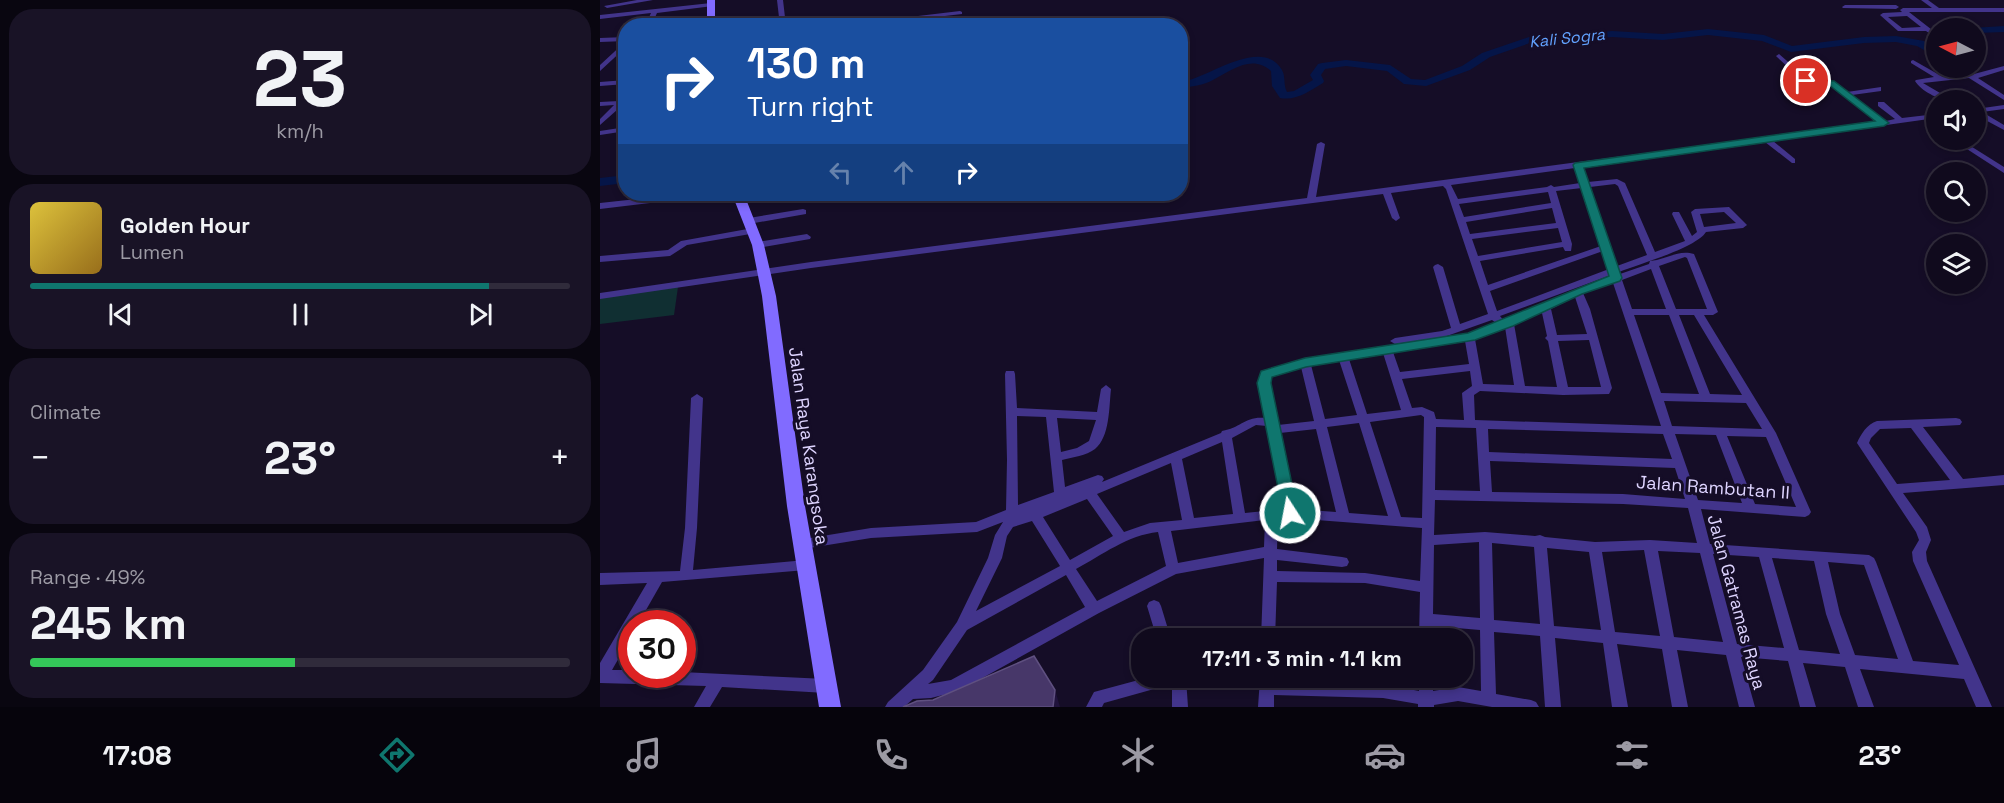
<!DOCTYPE html>
<html lang="en">
<head>
<meta charset="utf-8">
<style>
  body { margin:0; font-family:"Space Grotesk",sans-serif; background:#191326; color:#f1f3f6; height:100vh; display:flex; flex-direction:column; font-size:22px; white-space:nowrap }
  * { box-sizing:border-box; margin:0 }
  p { font-size:20px; color:#9c9aa4 }
  .icon { flex:none; width:33px; height:33px; fill:none; stroke:currentColor; stroke-width:2; stroke-linecap:round; stroke-linejoin:round }
  .map { position:relative; flex:1; overflow:hidden }
  .sheet { display:flex; flex-direction:column; gap:9px; padding:9px; background:#090610; width:600px }
  .sheet>* { flex:none }
  .guide { position:absolute; left:18px; top:18px; width:570px; height:183px; border-radius:24px; box-shadow:0 3px 9px #0003,0 0 0 2px #302b3b; background:#1a4fa0; color:#fff; overflow:hidden }
  .needle { width:39px; rotate:276deg }
  .fabs { position:absolute; left:1326px; top:18px; display:grid; gap:12px }
  .fabs a { display:grid; place-items:center; width:60px; height:60px; border-radius:50%; background:#100a1d; box-shadow:0 3px 9px #0003,0 0 0 2px #302b3b; font-size:30px }
  .speed { position:absolute; left:18px; top:610px; display:flex; gap:12px; font-size:30px; font-weight:700; text-align:center }
  .speed>* { display:grid; place-content:center; width:78px; height:78px; border-radius:50%; background:#100a1d; box-shadow:0 3px 9px #0003,0 0 0 2px #302b3b; line-height:1 }
  .speed .limit { border:9px solid #d22; background:#fff; color:#111 }
  .pin { position:absolute; display:grid; place-items:center; width:51px; height:51px; color:#fff; margin:-26px; border:3px solid #fff; border-radius:50%; box-shadow:0 2px 6px #0007 }
  .me { position:absolute; width:66px; margin:-33px; rotate:349deg; stroke-linejoin:round; filter:drop-shadow(0 0 4px #0008) }
  .turn { display:flex; align-items:center; gap:21px; height:126px; padding:0 30px; font-size:27px }
  .turn .icon { width:78px; height:78px; stroke-width:2.5 }
  .turn b { display:block; font-size:42px; line-height:51px }
  .lanes { display:flex; align-items:center; height:57px; padding:0 30px; background:#0003; justify-content:center; gap:30px; direction:ltr }
  .lanes .off { opacity:.35 }
  .big { font-size:45px; font-weight:700; line-height:1.1 }
  .sheet .widget { flex:1; display:flex; flex-direction:column; justify-content:center; gap:9px; min-width:0; padding:0 21px; border-radius:24px; background:#191326 }
  .sheet .dial { align-items:center; gap:0 }
  .dial b { font-size:78px; line-height:1 }
  .song { display:flex; align-items:center; gap:18px }
  .cover { width:72px; height:72px; border-radius:9px; background:linear-gradient(135deg,hsl(50 70% 55%),hsl(40 70% 35%)) }
  .played { height:6px; border-radius:3px; background:linear-gradient(90deg,#0f766e 85%,#302b3b 85%) }
  .keys { display:flex; justify-content:space-around; direction:ltr }
  .heat { display:flex; justify-content:space-between; align-items:center; font-size:33px; direction:ltr }
  .charge { height:9px; border-radius:4px; background:linear-gradient(90deg,#34c759 49%,#302b3b 0) }
  .trip { position:absolute; left:531px; top:628px; width:342px; height:60px; border-radius:24px; background:#100a1d; box-shadow:0 3px 9px #0003,0 0 0 2px #302b3b; font-weight:700; line-height:60px; text-align:center }
  .tab-bar { display:flex; height:96px; justify-content:space-around; align-items:center; background:#06040c; color:#9c9aa4 }
  .tab-bar .icon { width:42px; height:42px }
  .tab-bar .on { color:#0f766e }
  .tab-bar b { font-size:27px; color:#f1f3f6 }
  main { display:flex; flex:1; min-height:0 }
  .map>svg:first-child { display:block }
  .green { fill:#102f32 }
  .lines { fill:none; stroke-linecap:round; stroke-linejoin:round }
  .river { fill:#051548; fill-rule:evenodd }
  .minor { fill:#42348b; fill-rule:evenodd }
  .secondary { fill:#816bff; fill-rule:evenodd }
  .shaded-wall { fill:#20133c }
  .building { fill:#473769; stroke:#5f5080; stroke-width:1.5 }
  .route { fill:#0f766e; stroke:#0a4d48; stroke-width:1.5 }
  .labels { text-anchor:middle; dominant-baseline:central; stroke-width:6; stroke-linejoin:round; paint-order:stroke }
  .far-water-label { font-size:16px; font-style:italic; fill:#62a2ff; stroke:#150d27 }
  .street-label { font-size:18px; fill:#ded4ff; stroke:#150d27 }
</style>
</head>
<body>
<main>
<section class="sheet">
<div class="widget dial"><b>23</b><p>km/h</p></div>
<div class="widget">
<div class="song"><i class="cover"></i><div><b>Golden Hour</b><p>Lumen</p></div></div>
<div class="played"></div>
<div class="keys"><svg class="icon" aria-label="previous" viewBox="0 0 24 24"><path d="M18 5L8 12l10 7zM5 5v14"/></svg><svg class="icon" aria-label="pause" viewBox="0 0 24 24"><path d="M8 5v14M16 5v14"/></svg><svg class="icon" aria-label="next" viewBox="0 0 24 24"><path d="M6 5l10 7-10 7zM19 5v14"/></svg></div>
</div>
<div class="widget"><p>Climate</p>
<div class="heat"><a>−</a><b class="big">23°</b><a>+</a></div>
</div>
<div class="widget"><p>Range · 49%</p><b class="big">245 km</b><div class="charge"></div></div>
</section>
<div class="map">
<svg width="1404" height="707" viewBox="0 0 1404 707">
  <rect width="100%" height="100%" fill="#150d27"/>
  <path class="green" d="M78 287 74 315 0 324V297Z"/>
  <g class="lines">
    <path class="river" d="M1404 26V32L1376 33V28H1372Z
      M1108 29 1164 35 1192 46 1264 37 1296 36 1324 41 1336 50V57L1317 46 1296 42 1264 43 1191 52 1162 41 1108 35 1063 40 1012 37 956 43H930L890 57 870 70 826 86 804 84 787 71 746 66 725 69 721 75 724 81 723 83C709 91 697 101 680 98L672 86 671 71C652 54 632 70 613 80 604 85 591 87 580 88V82C606 80 661 35 682 70 686 77 683 85 687 92L694 91 713 80 710 75 718 64 722 63 746 60 790 65 811 79 825 80 862 66 882 53 929 37H956L1012 31 1063 34Z
      M580 49 584 50 585 55 580 58Z
      M26 175V183L0 186V178Z"/>
    <path class="minor" d="M37 0H53L7 8 4 6Z
      M177 0H183L186 26H180Z
      M1321 0H1328L1339 8H1404V12H1309L1336 33V38L1326 31H1298L1280 15 1283 13 1302 12 1300 10 1303 8H1332ZM1307 16 1321 27 1302 28 1288 17Z
      M111 3 114 5 113 6 57 13 51 26H45L51 13 0 19V15Z
      M1245 5H1296L1299 7 1296 9 1243 8 1242 7Z
      M360 11 362 12V14L259 26H234Z
      M26 37V41L0 42V38Z
      M26 41V47L0 71V65Z
      M1179 54 1209 80 1233 82 1247 92 1281 87V91L1252 95 1286 121 1295 119 1278 106V102H1284L1302 118 1336 114V118L1173 141 1195 159V163H1192L1165 142 983 167 988 182 1017 179 1025 183 1055 252 1085 241 1072 214 1073 212H1079L1092 236 1097 232 1091 212 1095 209 1129 207 1147 225 1143 228 1106 232C1096 248 1039 264 1019 272L1020 274 1049 264 1050 261C1066 260 1078 249 1094 254L1118 312 1113 315H1104L1176 433 1211 512 1209 515 1205 517 1101 509 1110 544 1269 555 1274 558 1276 562 1313 661 1359 665 1313 561 1312 552 1319 540 1316 532 1257 443C1261 434 1267 424 1277 421L1356 418 1360 419 1362 422 1360 425 1323 427 1363 479 1404 475V485L1303 493 1327 527 1331 540 1326 552 1327 561 1392 707H1376L1364 679 1260 669 1274 707H1258L1245 667 1203 663 1216 707H1200L1188 661 1141 657 1155 707H1139L1126 655 1077 650 1088 707H1072L1062 649 1017 644 1028 707H1012L1003 643 955 638 961 707H945L940 636 894 632 896 694 931 700 936 702 939 707H892L858 701 834 705V707H818V704L783 698 674 695V707H658L660 678H674V681L783 684 819 691V678H833V691L858 687 881 691 880 630 833 626V639H819L820 592 765 583 677 582 675 639H661L664 558 576 574 499 613 359 691 331 698 313 699 304 707H285L288 702 323 670 357 622 388 558 395 535 403 522 377 532 271 538 203 549 198 548 197 544 198 540 271 528 376 522 406 510 407 460 405 374 406 371H414L415 374 417 408 497 412 501 389 506 385 511 389C509 407 510 437 495 449 486 456 473 457 462 460L465 487 498 475 502 476 504 479 502 482 621 433 622 431C641 428 645 416 665 418L659 383 662 372 705 359 868 334 896 323 892 320 844 337 795 344 790 341 795 338 842 331 851 328 833 267 835 265 838 264 843 267 860 324 888 314 846 189 843 186 791 193 800 218 796 221 792 218 783 194 211 268 0 299V293L211 262 707 198 717 144 721 142 725 144 716 197 1278 122 1229 85 1205 83 1177 57 1176 56ZM975 168 980 183 954 187 951 185 947 187 858 199 851 185ZM1015 184 1018 186 1047 255 1017 266 990 187ZM982 188 1001 246 888 285 880 261 963 247 965 251H971L972 244 956 191ZM948 192 951 203 864 217 859 204ZM952 208 956 223 870 234 866 222ZM1124 212 1136 223 1104 227 1100 214ZM958 228 962 242 878 256 872 239ZM1003 251 1009 269 897 311 890 291ZM1085 257 1087 258 1107 309H1076L1059 266ZM1051 269 1066 309H1032L1022 280ZM1011 275V277C975 290 940 307 904 321L900 316ZM1013 283 1061 426 875 420 874 395 880 391 963 395 1009 394 1012 388 990 309 983 293ZM975 297 987 334 957 335 951 309ZM942 313 947 336 945 338 948 341 957 387 925 386 914 324ZM1034 315H1069L1099 394 1061 393ZM1079 315H1094L1142 395 1110 394ZM905 327 914 385 883 384 875 339ZM989 340 1001 387H968L958 341ZM865 341 869 364 800 372 793 352ZM783 353 801 410 767 414 749 359ZM739 360 757 415 725 419 711 365ZM701 367 714 421 678 425 669 383 671 377ZM870 371 872 386 862 393 864 420 836 419 834 412 822 407 812 408 802 379ZM1064 401 1146 403 1162 429 1072 426ZM821 415 824 417 822 518 801 517 770 422ZM417 416 446 417 454 492 418 505ZM457 418 496 420 489 441 477 448 461 452ZM759 423 788 516 749 513 727 427ZM656 425 667 426 683 509 645 513 632 438ZM836 427 876 428 880 491 835 490ZM1311 428 1350 480 1297 484 1269 443 1271 438 1280 429ZM716 429 736 512 695 509 680 433ZM888 429 1063 434 1072 459 889 452ZM1075 434 1116 435 1142 503 1098 500ZM1127 436 1166 437 1196 507 1155 504ZM622 442 633 514 594 518 582 459ZM890 461 1075 468 1085 499 1023 494 892 492ZM571 463 582 520 550 523 524 532 497 494ZM487 499 513 536 470 560 443 517ZM835 500 1023 504 1088 508 1097 543 1050 540 995 542 945 537 940 535 935 536 885 532 834 535ZM690 518 822 528 820 581 765 573 677 571V560L742 567 747 566 749 562 747 558 742 557 677 549 678 519ZM665 520 664 547 578 563 571 531ZM432 521 460 566 376 611 402 558 407 536 413 527ZM558 532 566 566 497 601 476 569C502 555 528 535 558 532ZM879 542 880 618 833 614 834 545ZM892 543 934 547 940 624 894 620ZM947 548 989 552 1001 630 954 626ZM1044 550 1060 636 1015 632 1002 552ZM1058 551 1100 553 1123 642 1074 637ZM1113 554 1159 557 1184 648 1137 644ZM1172 558 1214 561 1226 614 1240 654 1199 650ZM1228 562 1264 565 1298 659 1255 655 1240 614ZM466 575 485 607 351 680 328 684 333 680 367 630Z
      M1313 60 1343 77 1374 74 1404 66V70L1378 78 1404 95V100L1369 78 1323 83 1352 100C1340 101 1321 91 1315 81L1316 80 1334 77 1311 63V61Z
      M26 80V84L0 86V82Z
      M23 96H26V102L0 125V119L14 105 0 106V102L19 101Z
      M1404 105V109L1382 112 1404 125V130L1376 115V109Z
      M26 127V131L0 135V131Z
      M1353 140H1361L1404 167V173Z
      M83 194H104L100 197 0 209V203Z
      M203 209 206 210V214L149 224 145 221 149 218Z
      M153 228 156 229V233L87 245 70 256 0 262V256L68 250 81 241Z
      M207 234 211 237 210 239 158 248 153 245 158 242Z
      M97 394 103 398 97 528 93 570 206 560 211 561 213 565 211 569 206 570 62 582 38 624H32V635L12 670H32V675H82V672L226 679 231 681 233 686 231 691 226 693 122 687 110 707H94L106 686 0 683V663L47 583 0 585V573L80 571 85 528 91 398Z
      M554 600 559 602 561 606 571 639H557L547 606 549 602Z
      M546 678H586L588 707H572V684L504 703 502 707H486L494 692Z"/>
    <path class="secondary" d="M107 0H115V26H107Z
      M132 194H144L164 245 176 296 205 506 241 707H219L187 506 162 296 152 245Z"/>
  </g>
  <path class="shaded-wall" d="M455 690 460 707H453Z"/>
  <path class="building" d="M434 656 455 690 453 707H303L317 701 333 700Z"/>
  <path class="route" d="M1202 79 1234 81 1289 123 1284 126 984 168 1022 278 1020 281 982 294 913 326 875 340 706 367 672 377 671 383 698 513 695 518 690 520 684 518 657 383 661 371 705 358 868 333 1009 276 973 165 975 163 1275 121 1229 85 1206 84 1202 83Z"/>
  <g class="labels">
    <g class="far-water-label">
      <text transform="translate(967 38) rotate(-6)">Kali Sogra</text>
    </g>
    <g class="street-label">
      <text transform="translate(209 446) rotate(82)">Jalan Raya Karangsoka</text>
      <text transform="translate(1113 487) rotate(4)">Jalan Rambutan II</text>
      <text transform="translate(1137 602) rotate(75)">Jalan Gatramas Raya</text>
    </g>
  </g>
</svg>
<div class="fabs">
<a><svg class="needle" viewBox="-14 -14 28 28"><path d="M0-13l5 13h-10z" fill="#e53935"/><path d="M0 13l5-13h-10z" fill="#9c9aa4"/></svg></a>
<a><svg class="icon" aria-label="sound" viewBox="0 0 24 24"><path d="M4 9h4l5-4v14l-5-4H4zM17 9q2 3 0 6"/></svg></a>
<a><svg class="icon" aria-label="search" viewBox="0 0 24 24"><circle cx="10" cy="10" r="6"/><path d="M15 15l6 6"/></svg></a>
<a><svg class="icon" aria-label="layers" viewBox="0 0 24 24"><path d="M12 4l9 5-9 5-9-5zM3 14l9 5 9-5"/></svg></a>
</div>
<div class="speed"><div class="limit">30</div></div>
<div class="pin" style="left:1206px;top:81px;background:#d93025"><svg class="icon" aria-label="arrive" viewBox="0 0 24 24"><path d="M6 21V4h12l-3 4 3 4H6"/></svg></div>
<svg class="me" style="left:690px;top:513px" viewBox="-20 -20 40 40"><circle r="17" fill="#0f766e" stroke="#fff" stroke-width="3"/><path d="M0-11L8 9 0 5-8 9z" fill="#fff"/></svg>
<div class="trip">17:11 · 3 min · 1.1 km</div>
<div class="guide">
<div class="turn"><svg class="icon" aria-label="right" viewBox="0 0 24 24"><path d="M7 20v-9h11M14 6l5 5-5 5"/></svg><div><b>130 m</b>Turn right</div></div>
<div class="lanes"><svg class="icon off" aria-label="left" viewBox="0 0 24 24"><path d="M17 20v-9H6M10 6l-5 5 5 5"/></svg><svg class="icon off" aria-label="ahead" viewBox="0 0 24 24"><path d="M12 20V5M6 11l6-6 6 6"/></svg><svg class="icon" aria-label="right" viewBox="0 0 24 24"><path d="M7 20v-9h11M14 6l5 5-5 5"/></svg></div>
</div>
</div>
</main>
<nav class="tab-bar">
<b>17:08</b>
<svg class="icon on" aria-label="directions" viewBox="0 0 24 24"><path d="M12 3l9 9-9 9-9-9zM9 14v-3h6M13 9l2 2-2 2"/></svg>
<svg class="icon" aria-label="music" viewBox="0 0 24 24"><path d="M9 18V5l10-2v13"/><circle cx="6" cy="18" r="3"/><circle cx="16" cy="16" r="3"/></svg>
<svg class="icon" aria-label="phone" viewBox="0 0 24 24"><path d="M5 4h4l2 5-3 2q2 4 5 5l2-3 5 2v4C11 20 4 13 5 4z"/></svg>
<svg class="icon" aria-label="climate" viewBox="0 0 24 24"><path d="M12 3v18M4 7l16 10M4 17L20 7"/></svg>
<svg class="icon" aria-label="car" viewBox="0 0 24 24"><path d="M5 17H2v-5l4-1 3-4h7l3 4 3 1v5h-3M9 17h6M6 11h13"/><circle cx="7" cy="17" r="2"/><circle cx="17" cy="17" r="2"/></svg>
<svg class="icon" aria-label="filters" viewBox="0 0 24 24"><path d="M4 7h16M4 17h16"/><circle cx="9" cy="7" r="2"/><circle cx="15" cy="17" r="2"/></svg>
<b>23°</b>
</nav>
</body>
</html>
